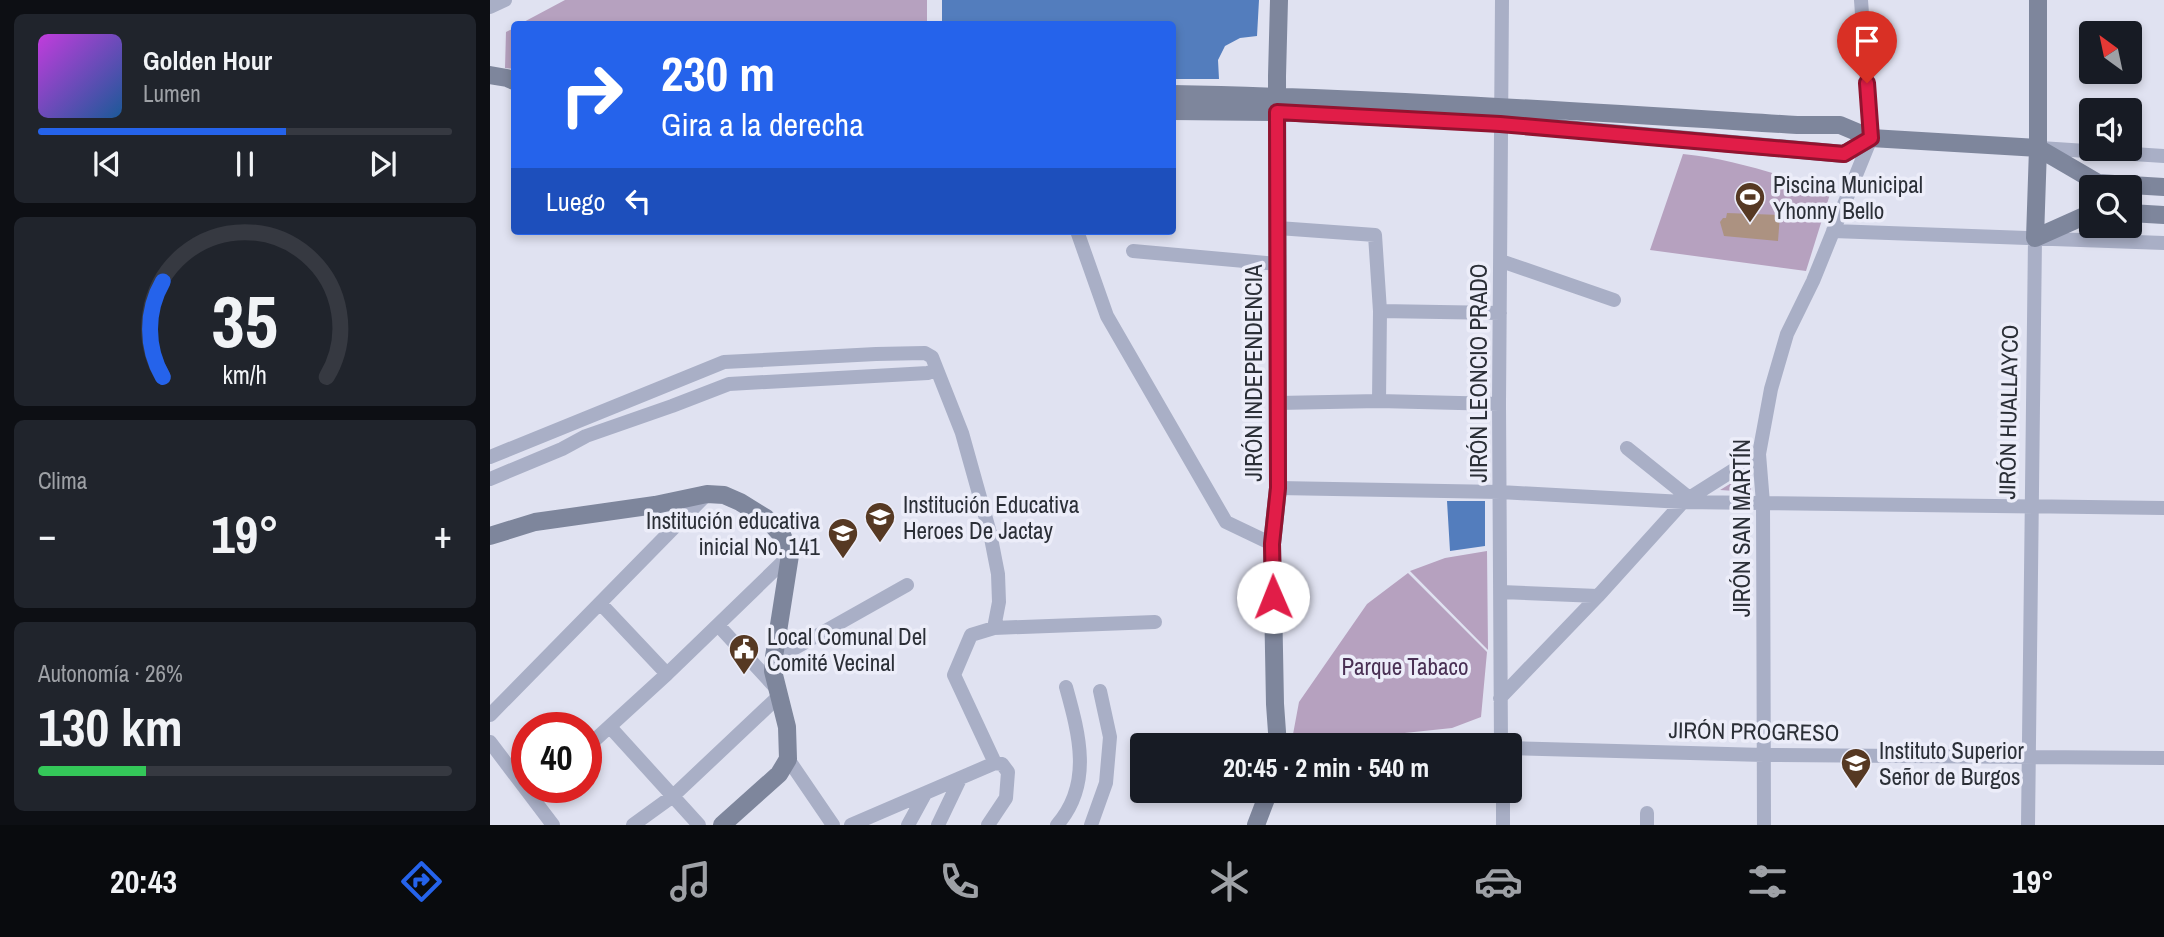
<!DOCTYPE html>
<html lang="es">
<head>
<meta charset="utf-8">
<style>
  body { margin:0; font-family:"Archivo Narrow",sans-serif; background:#20242c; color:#f1f3f6; height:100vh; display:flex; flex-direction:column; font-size:26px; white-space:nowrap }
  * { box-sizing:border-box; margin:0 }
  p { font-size:23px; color:#9ea1a6 }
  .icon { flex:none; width:38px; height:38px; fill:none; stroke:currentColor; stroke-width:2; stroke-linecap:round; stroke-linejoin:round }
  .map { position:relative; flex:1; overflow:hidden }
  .drawer { display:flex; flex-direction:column; gap:14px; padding:14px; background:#0d0f14; width:490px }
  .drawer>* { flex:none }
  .hud { position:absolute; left:21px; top:21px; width:665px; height:214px; border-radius:7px; box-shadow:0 4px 10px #0003; background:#2563eb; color:#fff; overflow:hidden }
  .needle { width:46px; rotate:327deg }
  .buttons { position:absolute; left:1589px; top:21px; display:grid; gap:14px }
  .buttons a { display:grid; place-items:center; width:63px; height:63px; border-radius:7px; background:#171b24; box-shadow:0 4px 10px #0003; font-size:35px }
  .speed { position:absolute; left:21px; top:712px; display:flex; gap:14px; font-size:35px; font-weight:700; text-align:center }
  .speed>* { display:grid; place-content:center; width:91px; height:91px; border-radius:50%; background:#171b24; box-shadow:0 4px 10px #0003; line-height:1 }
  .speed .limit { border:10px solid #d22; background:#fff; color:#111 }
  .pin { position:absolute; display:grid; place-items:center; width:60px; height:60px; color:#fff; margin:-72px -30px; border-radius:50% 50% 50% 0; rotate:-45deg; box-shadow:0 0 7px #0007 }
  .pin .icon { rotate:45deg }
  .me { position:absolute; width:77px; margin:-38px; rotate:359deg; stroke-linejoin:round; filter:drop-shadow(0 0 5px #0008) }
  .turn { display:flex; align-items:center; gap:24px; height:147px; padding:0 35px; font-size:32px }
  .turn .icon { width:91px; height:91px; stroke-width:2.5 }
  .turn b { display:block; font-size:49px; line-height:60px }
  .then { display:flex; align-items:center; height:66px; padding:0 35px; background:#0003; gap:14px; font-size:26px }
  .big { font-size:52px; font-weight:700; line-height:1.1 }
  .drawer .tile { flex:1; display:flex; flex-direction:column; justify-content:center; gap:10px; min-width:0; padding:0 24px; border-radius:10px; background:#20242c }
  .drawer .dial { align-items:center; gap:0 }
  .dial svg { height:182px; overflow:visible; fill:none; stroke:#363941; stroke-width:7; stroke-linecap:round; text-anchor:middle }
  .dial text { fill:#f1f3f6; stroke:none }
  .song { display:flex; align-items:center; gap:21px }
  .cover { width:84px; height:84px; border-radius:10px; background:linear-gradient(135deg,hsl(290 70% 55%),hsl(210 70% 35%)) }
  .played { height:7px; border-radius:4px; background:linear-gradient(90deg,#2563eb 60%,#363941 60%) }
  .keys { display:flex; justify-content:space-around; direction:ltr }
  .heat { display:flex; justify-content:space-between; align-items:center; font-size:38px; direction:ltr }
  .charge { height:10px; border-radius:5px; background:linear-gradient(90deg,#34c759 26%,#363941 0) }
  .trip { position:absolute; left:640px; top:733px; width:392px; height:70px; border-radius:7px; background:#171b24; box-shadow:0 4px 10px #0003; font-weight:700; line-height:70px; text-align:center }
  .tab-bar { display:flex; height:112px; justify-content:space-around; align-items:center; background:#090b0e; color:#9ea1a6 }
  .tab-bar .icon { width:49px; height:49px }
  .tab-bar .active { color:#2563eb }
  .tab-bar b { font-size:32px; color:#f1f3f6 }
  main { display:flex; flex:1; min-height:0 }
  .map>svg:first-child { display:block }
  .green { fill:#b6a1bf }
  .water { fill:#ac9281 }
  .building { fill:#537dbd }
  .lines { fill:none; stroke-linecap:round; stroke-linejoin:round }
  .street { stroke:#a9afc6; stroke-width:14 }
  .secondary { stroke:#7e869c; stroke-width:18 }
  .route-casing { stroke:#92132f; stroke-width:18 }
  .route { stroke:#e11d48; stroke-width:12 }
  .labels { text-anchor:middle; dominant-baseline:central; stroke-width:7; stroke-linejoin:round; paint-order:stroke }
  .poi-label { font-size:23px; fill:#2b2f37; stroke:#ecedf9; text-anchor:start }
  .street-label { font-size:23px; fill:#2b2f37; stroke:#ecedf9 }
  .park-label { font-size:23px; fill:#4a3054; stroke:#ecedf9 }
</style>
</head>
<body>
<main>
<section class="drawer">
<div class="tile">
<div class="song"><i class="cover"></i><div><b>Golden Hour</b><p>Lumen</p></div></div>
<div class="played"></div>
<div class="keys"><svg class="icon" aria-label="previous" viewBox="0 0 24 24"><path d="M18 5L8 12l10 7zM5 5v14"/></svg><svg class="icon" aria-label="pause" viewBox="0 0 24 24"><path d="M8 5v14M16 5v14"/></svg><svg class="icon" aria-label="next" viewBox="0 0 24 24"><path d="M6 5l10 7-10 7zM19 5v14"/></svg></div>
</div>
<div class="tile dial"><svg viewBox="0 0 100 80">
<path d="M14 69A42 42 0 1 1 86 69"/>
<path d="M14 69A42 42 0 0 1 14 27" stroke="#2563eb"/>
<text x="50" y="56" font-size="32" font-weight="700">35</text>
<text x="50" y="72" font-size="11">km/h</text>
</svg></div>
<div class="tile"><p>Clima</p>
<div class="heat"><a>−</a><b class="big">19°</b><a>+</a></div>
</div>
<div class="tile"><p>Autonomía · 26%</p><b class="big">130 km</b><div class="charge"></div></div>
</section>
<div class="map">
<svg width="1674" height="825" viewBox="0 0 1674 825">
  <rect width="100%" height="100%" fill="#e0e2f1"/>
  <path class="green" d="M75 0H437V24H30Z
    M24 28V69L15 68 16 32Z
    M1193 154C1244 159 1292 176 1341 191L1316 271 1160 250Z
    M1261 471V492L1230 490Z
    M997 551 998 650 920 571 955 558Z
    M918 573 997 652 991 717 962 728 801 745 809 702 877 604Z"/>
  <path class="water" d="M1237 213 1290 215 1288 241 1234 236 1230 222 1233 218H1236Z"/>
  <path class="building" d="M452 0H769L767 36 750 38 735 46 728 60 729 79H682V24H452Z
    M957 501H995V546L960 551Z"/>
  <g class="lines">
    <path class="street" d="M0 7 15 0
      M1550 148 1674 156
      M788 228 885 235 890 311 889 401
      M587 231 617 316 736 522 782 544
      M1343 231 1674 243
      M643 251 788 264
      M1011 261 1124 300
      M890 311 1010 313
      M788 403 889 401 1009 404
      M1137 448 1198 497
      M0 457 234 362 386 354 435 353 442 357 472 433 500 533 508 574 509 602 504 628
      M0 479 72 449 96 436 182 406 239 384 438 373 446 369
      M788 488 1010 492 1193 502 1674 508
      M1011 592 1108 596
      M110 603 177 674
      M228 625 286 688
      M284 657 298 652 417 585
      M1010 698 1108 596 1193 502 1269 454
      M0 715 217 494
      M120 727 209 825
      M0 742 63 825
      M1011 746 1009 404 1012 0
      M96 748 177 674 300 555
      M1020 748 1274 755 1674 758
      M298 759 343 825
      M1013 791V825
      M1157 813V825
      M143 825 183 796 289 696
      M361 825 505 763
      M418 825 435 794
      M448 825 470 779
      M498 825 516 798 518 772 512 764 505 763 464 675 481 635 504 628 665 622
      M567 825C603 784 589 734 576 687
      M601 825 616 783 620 737 610 691
      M1274 825 1273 503 1269 454 1281 389 1297 334 1323 281 1381 138 1371 0
      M1538 825 1545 238"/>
    <path class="secondary" d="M1548 0V148L1545 238 1601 213
      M0 75 17 78 24 81
      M682 94C891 98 1099 112 1307 125H1350L1381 138 1548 148 1608 183 1674 187
      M682 111 787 112 1010 123 1354 154 1381 138
      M1640 213 1674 215
      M0 536 45 522 165 505 217 494 234 495 250 502 276 518 293 537 300 555 284 657 283 671 297 727 298 759 289 774 232 825
      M788 746 785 704 782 544 788 488 787 76 789 0
      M766 825 779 791"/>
  </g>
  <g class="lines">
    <g class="route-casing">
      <path id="route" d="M783 597 782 544 788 488 787 112 1010 124 1354 154 1381 138 1377 83"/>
    </g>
    <use href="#route" class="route"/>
  </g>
  <defs>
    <g id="stadium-pin" transform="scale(1.575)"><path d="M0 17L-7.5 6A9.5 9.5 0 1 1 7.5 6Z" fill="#563923" stroke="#ecedf9"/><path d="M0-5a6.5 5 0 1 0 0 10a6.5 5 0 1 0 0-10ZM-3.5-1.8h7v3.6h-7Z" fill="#fff"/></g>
    <g id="school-pin" transform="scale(1.575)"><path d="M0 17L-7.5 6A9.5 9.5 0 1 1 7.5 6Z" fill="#563923" stroke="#ecedf9"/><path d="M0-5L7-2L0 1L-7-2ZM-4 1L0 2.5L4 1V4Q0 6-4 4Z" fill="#fff"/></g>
    <g id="civic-pin" transform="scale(1.575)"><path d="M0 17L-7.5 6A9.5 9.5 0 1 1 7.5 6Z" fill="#563923" stroke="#ecedf9"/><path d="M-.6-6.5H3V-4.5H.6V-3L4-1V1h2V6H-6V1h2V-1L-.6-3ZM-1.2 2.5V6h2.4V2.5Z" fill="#fff"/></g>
    <g id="university-pin" transform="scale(1.575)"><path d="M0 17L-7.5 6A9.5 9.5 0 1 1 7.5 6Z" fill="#563923" stroke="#ecedf9"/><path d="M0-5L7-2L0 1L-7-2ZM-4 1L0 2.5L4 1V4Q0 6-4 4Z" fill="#fff"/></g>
  </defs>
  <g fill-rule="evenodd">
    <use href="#stadium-pin" x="1260" y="197"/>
    <use href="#school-pin" x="390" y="517"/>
    <use href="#school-pin" x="353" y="533"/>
    <use href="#civic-pin" x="254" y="649"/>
    <use href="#university-pin" x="1366" y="763"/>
  </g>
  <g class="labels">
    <g class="poi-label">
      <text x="1283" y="184">Piscina Municipal<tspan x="1283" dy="26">Yhonny Bello</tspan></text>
      <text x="413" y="504">Institución Educativa<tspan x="413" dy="26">Heroes De Jactay</tspan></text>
      <text x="330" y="520" text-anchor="end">Institución educativa<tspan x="330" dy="26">inicial No. 141</tspan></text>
      <text x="277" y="636">Local Comunal Del<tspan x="277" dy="26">Comité Vecinal</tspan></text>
      <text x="1389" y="750">Instituto Superior<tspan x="1389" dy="26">Señor de Burgos</tspan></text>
    </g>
    <g class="street-label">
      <text transform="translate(763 373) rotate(-90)">JIRÓN INDEPENDENCIA</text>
      <text transform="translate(988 373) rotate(-90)">JIRÓN LEONCIO PRADO</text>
      <text transform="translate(1518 412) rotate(-89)">JIRÓN HUALLAYCO</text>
      <text transform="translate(1251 528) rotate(-90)">JIRÓN SAN MARTÍN</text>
      <text transform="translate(1264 731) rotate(1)">JIRÓN PROGRESO</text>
    </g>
    <g class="park-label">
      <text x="915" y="666">Parque Tabaco</text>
    </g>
  </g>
</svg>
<div class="buttons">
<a><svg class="needle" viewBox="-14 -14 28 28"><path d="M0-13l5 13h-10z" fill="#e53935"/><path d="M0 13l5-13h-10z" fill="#9ea1a6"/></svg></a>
<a><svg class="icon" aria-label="sound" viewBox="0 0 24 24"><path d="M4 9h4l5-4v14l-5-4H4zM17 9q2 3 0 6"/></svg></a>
<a><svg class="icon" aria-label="search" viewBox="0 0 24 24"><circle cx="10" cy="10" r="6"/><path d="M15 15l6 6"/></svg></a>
</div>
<div class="speed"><div class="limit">40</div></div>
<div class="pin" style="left:1377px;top:83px;background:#d93025"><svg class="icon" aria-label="arrive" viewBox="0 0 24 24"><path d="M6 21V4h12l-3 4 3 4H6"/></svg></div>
<svg class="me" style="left:783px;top:597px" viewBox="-20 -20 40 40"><circle r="19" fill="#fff"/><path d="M0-13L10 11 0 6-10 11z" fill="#e11d48"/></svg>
<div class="trip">20:45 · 2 min · 540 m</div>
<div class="hud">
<div class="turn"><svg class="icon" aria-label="right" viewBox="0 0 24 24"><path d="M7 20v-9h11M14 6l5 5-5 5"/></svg><div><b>230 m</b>Gira a la derecha</div></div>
<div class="then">Luego<svg class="icon" aria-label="left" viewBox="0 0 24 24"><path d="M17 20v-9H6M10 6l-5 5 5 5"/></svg></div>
</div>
</div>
</main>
<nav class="tab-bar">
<b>20:43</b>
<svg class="icon active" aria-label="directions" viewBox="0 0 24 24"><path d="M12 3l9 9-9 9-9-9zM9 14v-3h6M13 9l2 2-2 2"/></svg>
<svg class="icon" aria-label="music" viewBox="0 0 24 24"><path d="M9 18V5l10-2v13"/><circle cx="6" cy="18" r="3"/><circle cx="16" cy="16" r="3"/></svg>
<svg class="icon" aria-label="phone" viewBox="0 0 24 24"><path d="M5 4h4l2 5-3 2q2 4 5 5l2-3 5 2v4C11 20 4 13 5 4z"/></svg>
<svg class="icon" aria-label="climate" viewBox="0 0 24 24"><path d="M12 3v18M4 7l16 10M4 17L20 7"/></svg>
<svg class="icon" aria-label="car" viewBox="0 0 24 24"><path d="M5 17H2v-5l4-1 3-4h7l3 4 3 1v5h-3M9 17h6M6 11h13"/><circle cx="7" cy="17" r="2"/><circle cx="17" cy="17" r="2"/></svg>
<svg class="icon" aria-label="filters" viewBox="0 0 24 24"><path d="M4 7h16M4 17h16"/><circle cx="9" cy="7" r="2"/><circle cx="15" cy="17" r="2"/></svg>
<b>19°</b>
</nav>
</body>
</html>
